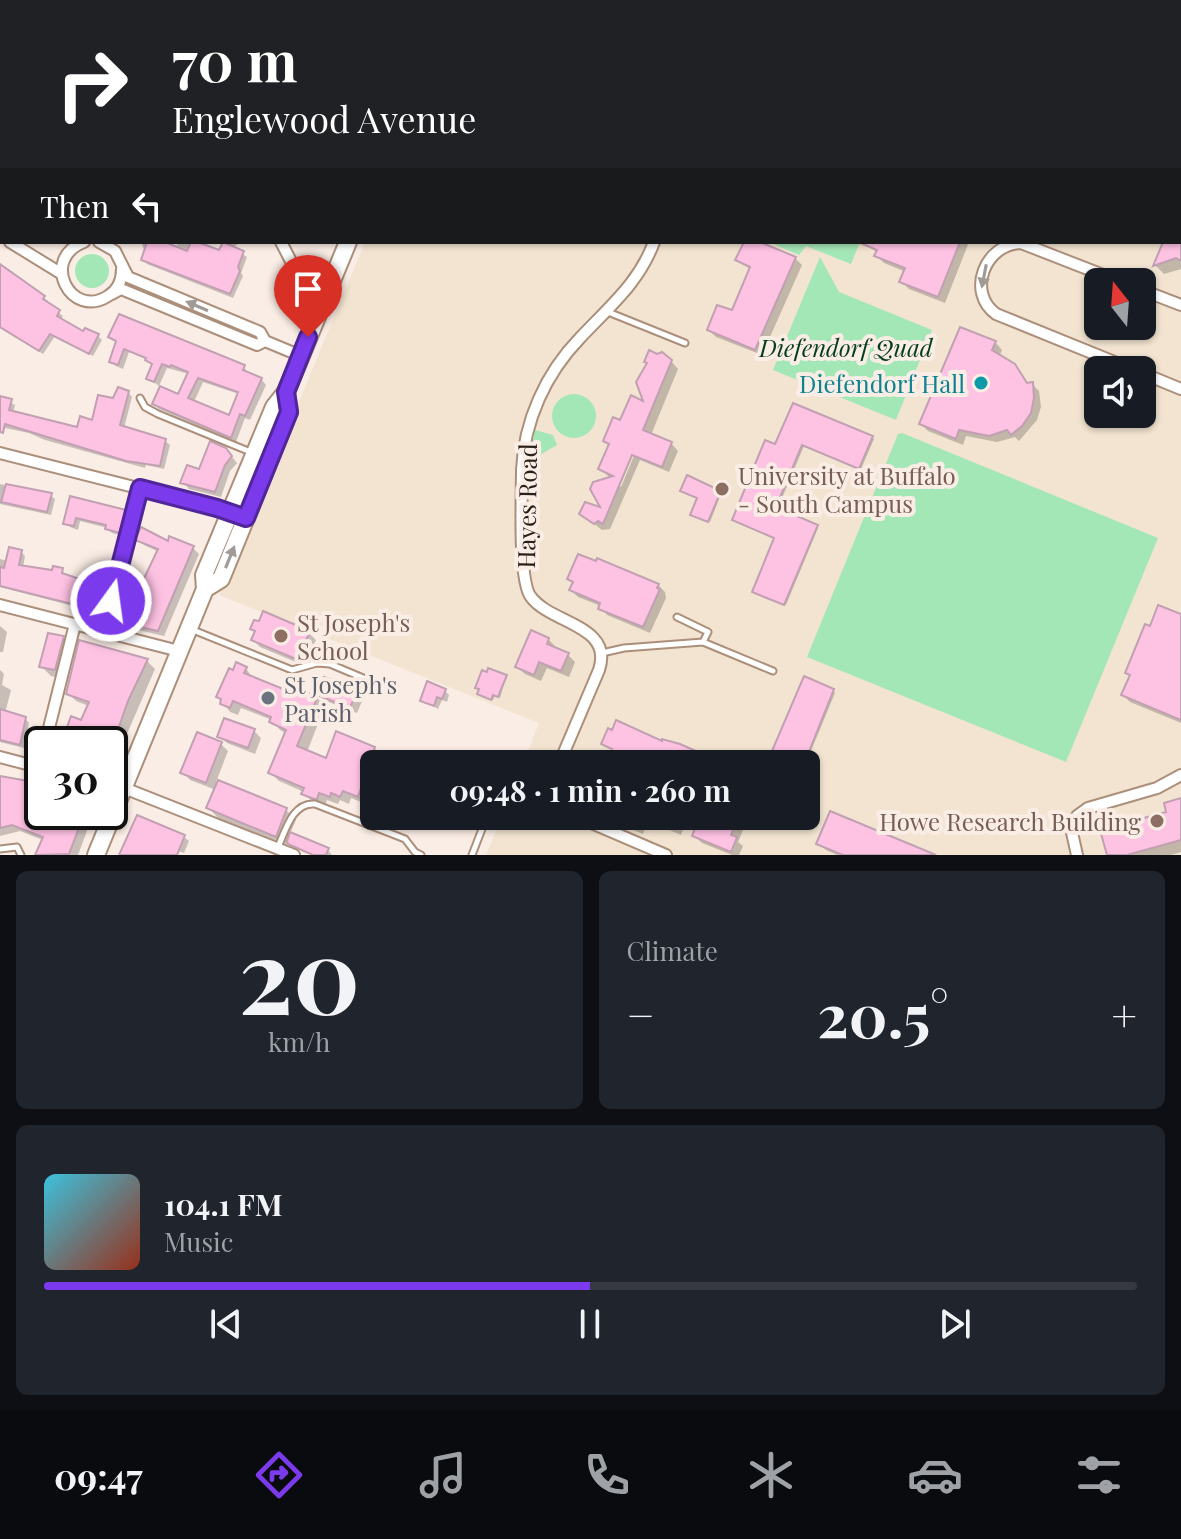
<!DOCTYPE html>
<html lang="en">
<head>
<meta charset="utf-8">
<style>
  body { margin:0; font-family:"Playfair Display",serif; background:#20242c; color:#f1f3f6; height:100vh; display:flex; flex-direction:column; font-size:30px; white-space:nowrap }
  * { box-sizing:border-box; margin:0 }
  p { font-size:26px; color:#9ea1a6 }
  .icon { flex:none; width:44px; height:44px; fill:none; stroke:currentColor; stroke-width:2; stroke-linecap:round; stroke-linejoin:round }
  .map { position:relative; height:855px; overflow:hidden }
  .details { display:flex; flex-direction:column; gap:16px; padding:16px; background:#0d0f14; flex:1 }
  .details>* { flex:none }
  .top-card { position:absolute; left:0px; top:0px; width:1182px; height:244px; box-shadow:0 2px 6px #0004; background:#202124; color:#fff; overflow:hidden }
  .needle { width:52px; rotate:343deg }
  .buttons { position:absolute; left:1084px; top:268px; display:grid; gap:16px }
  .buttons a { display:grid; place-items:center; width:72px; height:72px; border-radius:12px; background:#171b24; box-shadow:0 2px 6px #0004; font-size:40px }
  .speed { position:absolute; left:24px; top:726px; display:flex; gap:16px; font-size:40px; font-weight:700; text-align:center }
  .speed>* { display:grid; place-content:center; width:104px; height:104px; border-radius:50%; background:#171b24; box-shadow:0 2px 6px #0004; line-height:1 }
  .speed .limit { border:4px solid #111; border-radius:12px; background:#fff; color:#111 }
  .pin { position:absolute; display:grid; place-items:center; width:68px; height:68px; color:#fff; margin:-82px -34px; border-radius:50% 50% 50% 0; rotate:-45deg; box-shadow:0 0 8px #0007 }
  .pin .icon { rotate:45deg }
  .me { position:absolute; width:88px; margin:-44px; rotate:14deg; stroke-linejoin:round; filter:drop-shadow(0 0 6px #0008) }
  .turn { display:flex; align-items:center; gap:28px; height:168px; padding:0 40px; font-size:36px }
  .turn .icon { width:104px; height:104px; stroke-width:2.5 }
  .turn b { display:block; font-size:56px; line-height:68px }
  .then { display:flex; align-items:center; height:76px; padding:0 40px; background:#0003; gap:16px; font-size:30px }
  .big { font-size:60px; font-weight:700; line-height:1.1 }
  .details .card { flex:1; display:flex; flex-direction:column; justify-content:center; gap:12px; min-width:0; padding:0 28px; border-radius:12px; background:#20242c }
  .details .dial { align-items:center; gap:0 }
  .dial b { font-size:104px; line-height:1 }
  .song { display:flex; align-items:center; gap:24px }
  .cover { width:96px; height:96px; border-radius:12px; background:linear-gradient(135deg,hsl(190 70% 55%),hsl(10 70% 35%)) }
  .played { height:8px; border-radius:4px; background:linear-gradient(90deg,#7c3aed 50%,#363941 50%) }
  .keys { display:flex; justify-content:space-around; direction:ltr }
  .heat { display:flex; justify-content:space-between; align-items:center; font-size:44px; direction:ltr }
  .details .tiles { flex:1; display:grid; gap:16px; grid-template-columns:1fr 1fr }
  .card:last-child { grid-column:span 2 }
  .trip { position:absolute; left:360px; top:750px; width:460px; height:80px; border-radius:12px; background:#171b24; box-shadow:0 2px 6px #0004; font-weight:700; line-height:80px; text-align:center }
  .menu { display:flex; height:128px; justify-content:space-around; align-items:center; background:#090b0e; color:#9ea1a6 }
  .menu .icon { width:56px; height:56px }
  .menu .current { color:#7c3aed }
  .menu b { font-size:36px; color:#f1f3f6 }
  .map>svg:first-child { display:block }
  .education { fill:#f2e4d1; fill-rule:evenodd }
  .green { fill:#a4e7b7 }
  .shadow { fill:#0003; fill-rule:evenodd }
  .building { fill:#fec2e3; stroke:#c1a0b2; stroke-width:2; fill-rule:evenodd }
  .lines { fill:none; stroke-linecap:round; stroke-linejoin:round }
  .lane-casing { stroke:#ac8f7b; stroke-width:9 }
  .street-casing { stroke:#ac8f7b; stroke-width:14 }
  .primary-casing { stroke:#ac8f7b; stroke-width:20 }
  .lane { stroke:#fff; stroke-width:5 }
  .street { stroke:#fff; stroke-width:10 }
  .primary { stroke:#fff; stroke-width:16 }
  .oneway { fill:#a09b97 }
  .route-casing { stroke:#51269a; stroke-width:20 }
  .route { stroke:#7c3aed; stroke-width:14 }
  .culture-dot { fill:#0f9aa8; stroke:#faede5; stroke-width:3 }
  .education-dot { fill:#8d6e63; stroke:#faede5; stroke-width:3 }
  .worship-dot { fill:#6b7280; stroke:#faede5; stroke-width:3 }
  .labels { text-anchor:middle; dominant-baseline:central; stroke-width:8; stroke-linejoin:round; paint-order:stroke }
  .park-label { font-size:24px; font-style:italic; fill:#043d1e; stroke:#faede5 }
  .culture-label { font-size:24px; fill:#0d838f; stroke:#faede5; text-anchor:end }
  .education-label { font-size:24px; fill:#785e54; stroke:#faede5; text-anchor:start }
  .street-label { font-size:24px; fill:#2b2018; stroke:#faede5 }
  .worship-label { font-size:24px; fill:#5b616d; stroke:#faede5; text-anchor:start }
</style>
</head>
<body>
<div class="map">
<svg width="1181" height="855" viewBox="0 0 1181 855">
  <rect width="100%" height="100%" fill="#faede5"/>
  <path class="education" d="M465 0H1181V855H486L502 816H806V764H523L539 723 219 595 365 242H1180V2H464ZM1098 282H1142V326H1098ZM1098 370H1142V414H1098Z"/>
  <path class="green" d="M769 242H860L851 264 806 246 799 255Z
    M75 271a17 17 0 1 1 34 0a17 17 0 1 1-34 0Z
    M820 257 839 292 932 330 896 420 773 370Z
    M130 284 257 336 258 341 127 287Z
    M552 416a22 22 0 1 1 44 0a22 22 0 1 1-44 0Z
    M535 430 553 435 557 445 531 460 529 459Z
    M902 433 1158 538 1066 762 807 657 898 434Z"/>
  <path class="shadow" d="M6 0H119L121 2H7Z
    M186 0H213L187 2Z
    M300 0H317L300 2Z
    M896 0H1068L895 2Z
    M1172 0H1181V110L1180 2Z
    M0 107 2 111 0 144Z
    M0 167 2 168 0 204Z
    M1181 204V269L1164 274 1155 265 1165 242H1180Z
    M141 242H155L179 250 176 242H196L220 253 224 242H241L232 248 247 257 241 273 243 276 233 298 147 264 143 259 145 252Z
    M746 242H755L795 258 802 265 762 355 716 337 709 330 733 313 751 270 738 260Z
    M868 242H969L945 303 909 289 902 282 906 272 884 263 877 256 878 253 867 245Z
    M0 267 44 298 48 301 46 304 63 316 61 319 84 334 98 336 102 340 93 356 55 336 43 354 0 328Z
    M110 337 244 367 248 374 261 379 266 385 250 420 245 418 236 442 159 409 154 404 179 396 189 374 167 368 159 386 148 378 153 366 147 359 129 352 123 369 116 366 111 361 118 343ZM203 382 239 394 230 417 194 402Z
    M995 342 1002 350 999 357 1014 365 1029 385 1032 384 1039 391 1041 407 1037 420 1019 441 1015 437 997 442 966 436 963 445 928 431 921 424Z
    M671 361 678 369 651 435 671 443 678 451 669 472 640 460 610 529 602 530 582 514 605 510 610 478 601 469 610 446 605 441 621 423 647 404ZM634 445 638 446 621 487 618 484Z
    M128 392 132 397 124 428 165 441 170 445 164 469 146 465 145 468 45 440 29 433 0 427V397L15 405 13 413 78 430 93 422 115 401Z
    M872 437 874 439 861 469 804 446 777 510 818 528 786 605 756 593 776 538 766 443 777 447Z
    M229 453 237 463 230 471 221 497 189 489 183 482Z
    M0 484 50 495 55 499 51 515 0 504Z
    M720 492 721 494 710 522 694 516 699 498Z
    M72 498 125 511 130 516 124 536 112 533 108 528 80 521 78 530 70 527 65 523Z
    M138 539 193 548 199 554 164 636 134 629 128 623 137 604 131 598 141 589 159 552 144 545Z
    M21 552 25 556 23 567 53 572 62 570 66 576 105 589 109 594 104 614 0 587V559L8 561Z
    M569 579 658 585 665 592 666 598 650 633 607 615 601 606 578 597 571 590 574 583Z
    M264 614 309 633 316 640 305 666 260 647 253 640 256 633 253 629 260 624Z
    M1181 616V723L1130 702 1123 695 1131 676 1127 672 1151 628Z
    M0 626 7 632 3 652H0Z
    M63 638 72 648 65 679 51 676 41 666Z
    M548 639 555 646 554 649 568 655 575 662 569 677 547 668 541 681 525 674 517 667Z
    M147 661 155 669 111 771 110 744H82L67 733 82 723 89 706 76 701 68 693Z
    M246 668 253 679 284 691 317 698 325 706 307 752 327 760 374 748 382 757 380 764H374V781L366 804 351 798 349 804 340 800 338 804 327 800 325 806 312 802 304 792 279 781 271 773 287 734 280 730 272 720 241 708 238 715 230 712 219 697Z
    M0 670 4 674 2 685 11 690 5 713 25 718 29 723 24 748 0 742Z
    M506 677 500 698 495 696 493 700 481 696Z
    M445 691 449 695 447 702 442 700 438 709 423 700Z
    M833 691 835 693 806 763 775 750Z
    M356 692 363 699 357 713 326 701 319 694Z
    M254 731 261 738 255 754 227 743 220 736Z
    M58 734 66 739 65 744H55Z
    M198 734 221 744 228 751 216 782 286 810 296 820 290 834 328 850 332 855H311L295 848 288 841 286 845 218 818 209 808 216 790 190 780 183 772Z
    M0 777 33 784 40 790 34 814 45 818 48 812H94L78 855H37L43 840 20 831 0 836Z
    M1181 800V852L1171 855H1109L1169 813Z
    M599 816H688L681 835 648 821 643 834Z
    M703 816H749L738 842 743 846 739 855H732L702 843 694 835Z
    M184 837 189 841 184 853 162 845 158 855H122Z
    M819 843 931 855H837L826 850Z"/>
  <path class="building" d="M147 242H165L187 251 191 242H198L219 250 223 242 244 251 238 267 240 271 230 294 141 260Z
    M744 242H760L796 257 755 350 707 330 717 305 732 310 750 267 735 260Z
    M858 242H960L938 297 899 282 905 268 874 256 877 250Z
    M1163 242H1181V261L1176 258 1153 266Z
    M0 264 45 296 43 299 60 310 57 316 83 331 85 328 99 334 89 354 50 334 39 351 0 327Z
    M119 314 245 365 243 370 262 378 245 416 240 414 231 438 152 404 160 386 178 394 188 372 171 365 170 367 162 364 154 382 146 379 152 364 145 360 146 358 124 349 118 365 109 362 116 341 108 337ZM198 378 238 392 229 415 188 398Z
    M960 327 996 341 992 350 1015 364 1027 383 1033 382 1034 398 1031 413 1022 426 1011 435 1007 430 989 436 959 430 956 439 919 424Z
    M649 350 657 354 662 352 672 360 643 430 672 442 662 467 632 455 603 524 598 521 594 524 579 514 585 502 600 507 590 489 593 482 613 476 598 469 609 444 603 441 613 417 620 420 631 395 643 401 636 382 647 363 644 362Z
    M118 387 129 391 120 425 166 439 160 466 126 461 5 424 3 433 0 432V396L12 399 9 410 77 427 80 416 92 420 98 395 113 398Z
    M793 403 873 436 859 469 802 445 776 507 818 525 784 605 752 592 774 538 732 520 765 440 775 444Z
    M210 441 226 448 232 456 225 465 215 492 180 483 187 465 199 469Z
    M687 475 721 491 708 522 690 515 697 498 680 491Z
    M6 484 52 493 47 512 1 502Z
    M70 496 126 510 120 533 105 529 106 525 76 518 74 526 63 524Z
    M141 527 168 541 169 536 194 546 158 631 126 624 136 601 129 598 134 584 140 587 158 549 135 540Z
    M9 547 22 550 19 565 52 570 53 566 63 568 62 573 106 588 100 611 0 586V567L4 568Z
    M578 554 596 561 597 558 659 584 657 588 660 589 643 627 598 609 600 603 569 590 573 582 567 579Z
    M1158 605 1181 614V720L1121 695 1130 675 1125 673 1145 624 1150 626Z
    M263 611 310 631 298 660 251 640 255 631 250 629 254 620 259 621Z
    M531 630 549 638 547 644 569 653 561 671 539 662 534 675 515 667Z
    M48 633 64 636 55 670 39 667Z
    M79 640 148 659 128 701 113 744H80L82 740 65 733 71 716 81 720 89 702 66 694Z
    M236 662 247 667 244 673 283 689 285 683 318 696 297 746 326 758 336 731 375 747 358 797 343 791 340 797 331 793 330 797 319 793 317 799H314L301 794 304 788 268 773 286 730 269 722 271 717 233 701 230 708 220 704 221 699 216 697 229 668 233 670Z
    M488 668 507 675 498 697 493 695 491 700 477 694 479 689 475 688 482 670 487 672Z
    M804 676 834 689 804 764 772 751Z
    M324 677 357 690 350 708 317 695Z
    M427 681 446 689 442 699 437 697 434 706 420 701Z
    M0 709 26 717 20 745 0 740Z
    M224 718 255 729 248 748 217 737Z
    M616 720 662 741V739L680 744 725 764H606L612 749 601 744 608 728 612 730Z
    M197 732 222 742 206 783 180 773Z
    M0 776 34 782 27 809 44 816 45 812H85L69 854 35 855 43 837 12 825 0 828Z
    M218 780 287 808 276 837 206 808Z
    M1181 798V840L1127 855H1107L1100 830 1166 812 1164 803Z
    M830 811 936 855H843L816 844Z
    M137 815 185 835 177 855H119Z
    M607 816H641L636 828Z
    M642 816H679L673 829Z
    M700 816H739L731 835 737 837 731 852 692 836Z
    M290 832 329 848 326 855H313L288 844 287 841Z"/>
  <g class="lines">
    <g class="lane-casing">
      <path id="lane" d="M608 312 685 343
        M140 398 145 407 158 414 253 453
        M677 617 708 632 703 642
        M193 630 292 670 317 663 330 664 375 683
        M602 653 624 648 703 642 773 671
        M278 847C286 829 293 802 315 804L405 839 415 852 421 855
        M0 849 17 847 21 855
        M472 855 487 816"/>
    </g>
    <g class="street-casing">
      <path id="street" d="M154 0 155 2
        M473 0 474 2
        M233 2 236 0
        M258 2 260 0
        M753 2V0
        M0 43 2 44
        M0 58 2 61
        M0 235 2 236
        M10 242 62 274
        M84 242C39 259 71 320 108 296 118 290 122 280 122 269
        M99 242 115 251 128 277 260 332 265 341 301 356
        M281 242 307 292 324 299
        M1121 282 1021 243C985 244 966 292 996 314L1134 370
        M1142 290 1181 305
        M112 294 121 289 257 345 265 341
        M1142 373 1181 389
        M0 453 217 508 246 518
        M0 605 179 651
        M103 632 140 488
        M45 744 75 624
        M0 757 42 768
        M559 764 599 670C614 625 551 624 531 597 518 581 522 494 522 470 524 421 546 373 580 338 609 307 639 283 654 242
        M110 779 126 782
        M124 788 294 855
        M575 816 666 855
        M1077 855 1071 828 1077 816 1088 808 1157 788 1181 775"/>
    </g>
    <g class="primary-casing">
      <path id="primary" d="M446 2 447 0
        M205 589 221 579 289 412 286 392
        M96 855 205 589 204 575 274 407 286 392 348 242"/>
    </g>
    <use href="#lane" class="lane"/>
    <use href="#street" class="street"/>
    <use href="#primary" class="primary"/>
  </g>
  <defs><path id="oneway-solid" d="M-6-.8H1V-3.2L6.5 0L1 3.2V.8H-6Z" transform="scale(2)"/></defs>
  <g class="oneway">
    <use href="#oneway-solid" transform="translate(984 276) rotate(101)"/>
    <use href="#oneway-solid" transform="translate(197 306) rotate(-157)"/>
    <use href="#oneway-solid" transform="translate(230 557) rotate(-68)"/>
  </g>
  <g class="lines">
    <g class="route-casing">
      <path id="route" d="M111 601 140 488 217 508 246 518 289 412 286 392 308 337"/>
    </g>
    <use href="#route" class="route"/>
  </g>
  <circle class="culture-dot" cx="981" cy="383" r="8"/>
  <g class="education-dot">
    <circle cx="722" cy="489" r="8"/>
    <circle cx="281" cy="636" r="8"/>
    <circle cx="1157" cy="821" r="8"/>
  </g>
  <circle class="worship-dot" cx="268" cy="698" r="8"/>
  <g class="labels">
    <g class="park-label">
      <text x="846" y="347">Diefendorf Quad</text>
    </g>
    <g class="culture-label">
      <text x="965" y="383">Diefendorf Hall</text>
    </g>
    <g class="education-label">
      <text x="738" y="475">University at Buffalo<tspan x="738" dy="28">- South Campus</tspan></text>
      <text x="297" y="622">St Joseph's<tspan x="297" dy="28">School</tspan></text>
      <text x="1141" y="821" text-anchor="end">Howe Research Building</text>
    </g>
    <g class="street-label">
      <text transform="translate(526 506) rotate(-89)">Hayes Road</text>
    </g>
    <g class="worship-label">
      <text x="284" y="684">St Joseph's<tspan x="284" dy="28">Parish</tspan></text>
    </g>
  </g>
</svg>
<div class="buttons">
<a><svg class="needle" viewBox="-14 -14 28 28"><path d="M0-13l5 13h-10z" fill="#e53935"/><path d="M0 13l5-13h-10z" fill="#9ea1a6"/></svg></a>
<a><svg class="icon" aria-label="sound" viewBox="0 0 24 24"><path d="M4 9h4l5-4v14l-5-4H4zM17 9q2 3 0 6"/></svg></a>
</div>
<div class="speed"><div class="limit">30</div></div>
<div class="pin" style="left:308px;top:337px;background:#d93025"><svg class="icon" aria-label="arrive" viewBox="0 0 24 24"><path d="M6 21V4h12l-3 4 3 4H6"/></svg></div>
<svg class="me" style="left:111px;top:601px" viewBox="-20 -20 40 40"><circle r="17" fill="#7c3aed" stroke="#fff" stroke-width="3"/><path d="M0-11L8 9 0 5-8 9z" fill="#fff"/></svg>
<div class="trip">09:48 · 1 min · 260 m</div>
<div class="top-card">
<div class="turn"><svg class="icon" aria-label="right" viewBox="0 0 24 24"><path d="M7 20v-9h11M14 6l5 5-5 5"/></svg><div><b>70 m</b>Englewood Avenue</div></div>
<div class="then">Then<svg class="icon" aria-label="left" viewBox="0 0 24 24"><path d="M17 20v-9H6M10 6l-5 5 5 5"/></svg></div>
</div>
</div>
<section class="details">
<div class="tiles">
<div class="card dial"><b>20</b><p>km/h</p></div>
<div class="card"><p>Climate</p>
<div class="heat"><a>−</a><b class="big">20.5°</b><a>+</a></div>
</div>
<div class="card">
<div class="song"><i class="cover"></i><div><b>104.1 FM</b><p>Music</p></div></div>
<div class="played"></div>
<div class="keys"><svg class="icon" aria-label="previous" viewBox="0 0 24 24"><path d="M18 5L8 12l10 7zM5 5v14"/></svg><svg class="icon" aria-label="pause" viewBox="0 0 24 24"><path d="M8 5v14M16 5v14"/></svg><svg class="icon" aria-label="next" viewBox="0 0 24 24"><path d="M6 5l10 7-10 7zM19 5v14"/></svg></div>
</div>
</div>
</section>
<nav class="menu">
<b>09:47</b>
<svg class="icon current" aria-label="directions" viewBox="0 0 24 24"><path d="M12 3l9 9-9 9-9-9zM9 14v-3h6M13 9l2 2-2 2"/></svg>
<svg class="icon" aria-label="music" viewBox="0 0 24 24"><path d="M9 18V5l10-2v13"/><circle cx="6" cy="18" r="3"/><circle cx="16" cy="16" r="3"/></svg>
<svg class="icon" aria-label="phone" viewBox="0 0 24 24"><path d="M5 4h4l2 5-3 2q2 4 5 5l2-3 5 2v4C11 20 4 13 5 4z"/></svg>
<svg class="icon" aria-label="climate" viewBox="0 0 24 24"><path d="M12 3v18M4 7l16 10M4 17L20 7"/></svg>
<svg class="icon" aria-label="car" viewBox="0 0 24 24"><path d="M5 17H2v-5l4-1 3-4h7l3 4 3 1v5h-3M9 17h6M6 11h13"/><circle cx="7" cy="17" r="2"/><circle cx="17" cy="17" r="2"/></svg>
<svg class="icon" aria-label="filters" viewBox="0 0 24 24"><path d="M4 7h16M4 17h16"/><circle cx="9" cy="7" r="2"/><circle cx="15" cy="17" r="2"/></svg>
</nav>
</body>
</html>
